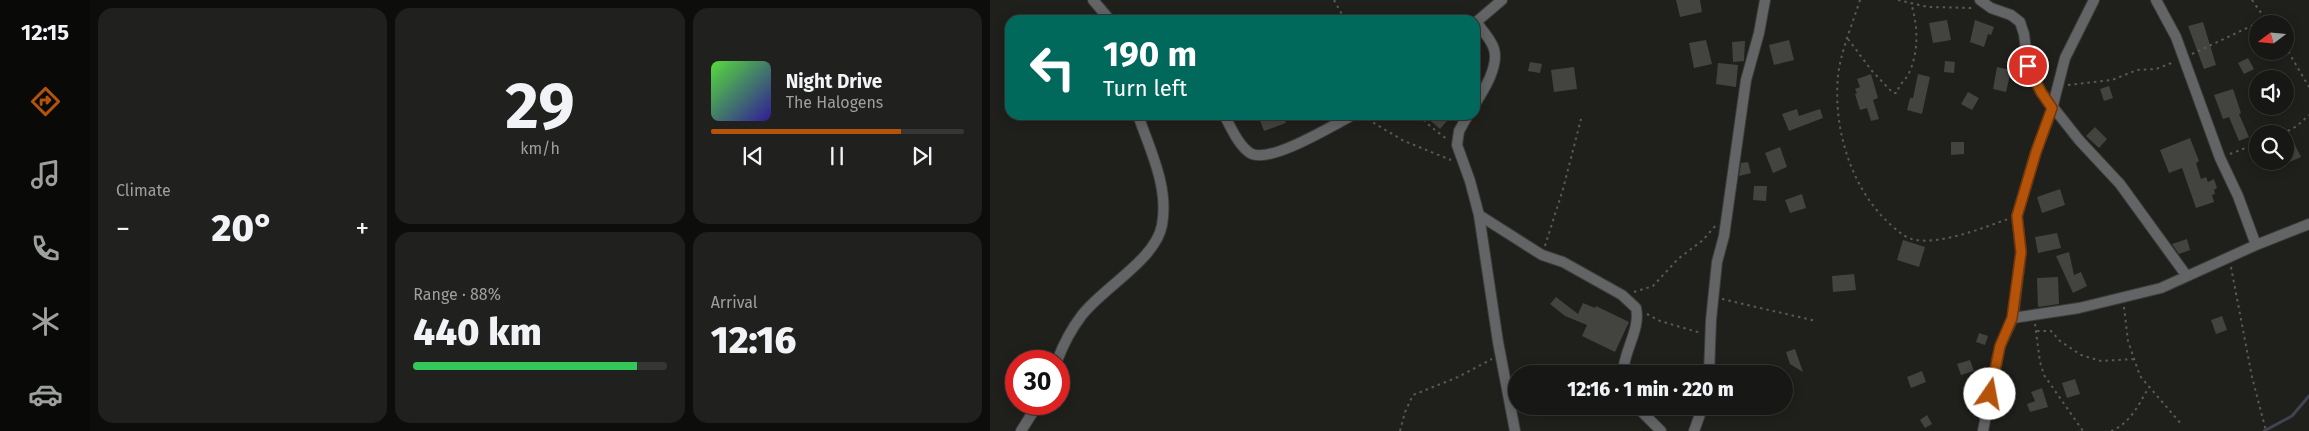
<!DOCTYPE html>
<html lang="en">
<head>
<meta charset="utf-8">
<style>
  body { margin:0; font-family:"Fira Sans",sans-serif; background:#20211e; color:#f1f3f6; height:100vh; display:flex; flex-direction:column; font-size:19px; white-space:nowrap }
  * { box-sizing:border-box; margin:0 }
  p { font-size:16px; color:#9ea0a0 }
  .icon { flex:none; width:28px; height:28px; fill:none; stroke:currentColor; stroke-width:2; stroke-linecap:round; stroke-linejoin:round }
  .map { position:relative; flex:1; overflow:hidden }
  .panel { display:flex; flex-direction:column; gap:8px; padding:8px; background:#0d0d0c; width:900px }
  .panel>* { flex:none }
  .banner { position:absolute; left:15px; top:15px; width:475px; height:105px; border-radius:15px; box-shadow:0 2px 12px #0003,0 0 0 1px #363734; background:#00695c; color:#fff; overflow:hidden }
  .needle { width:32px; rotate:254deg }
  .buttons { position:absolute; left:1259px; top:15px; display:grid; gap:10px }
  .buttons a { display:grid; place-items:center; width:45px; height:45px; border-radius:50%; background:#171815; box-shadow:0 2px 12px #0003,0 0 0 1px #363734; font-size:25px }
  .speed { position:absolute; left:15px; top:350px; display:flex; gap:10px; font-size:25px; font-weight:700; text-align:center }
  .speed>* { display:grid; place-content:center; width:65px; height:65px; border-radius:50%; background:#171815; box-shadow:0 2px 12px #0003,0 0 0 1px #363734; line-height:1 }
  .speed .limit { border:8px solid #d22; background:#fff; color:#111 }
  .pin { position:absolute; display:grid; place-items:center; width:42px; height:42px; color:#fff; margin:-21px; border:2px solid #fff; border-radius:50%; box-shadow:0 1px 5px #0007 }
  .me { position:absolute; width:55px; margin:-28px; rotate:12deg; stroke-linejoin:round; filter:drop-shadow(0 0 4px #0008) }
  .turn { display:flex; align-items:center; gap:18px; height:105px; padding:0 15px; font-size:22px }
  .turn .icon { width:65px; height:65px; stroke-width:2.5 }
  .turn b { display:block; font-size:35px; line-height:42px }
  .big { font-size:38px; font-weight:800; line-height:1.1 }
  .panel .widget { flex:1; display:flex; flex-direction:column; justify-content:center; gap:8px; min-width:0; padding:0 18px; border-radius:15px; background:#20211e }
  .panel .dial { align-items:center; gap:0 }
  .dial b { font-size:65px; line-height:1 }
  .song { display:flex; align-items:center; gap:15px }
  .cover { width:60px; height:60px; border-radius:8px; background:linear-gradient(135deg,hsl(110 70% 55%),hsl(250 70% 35%)) }
  .played { height:5px; border-radius:2px; background:linear-gradient(90deg,#b45309 75%,#363734 75%) }
  .keys { display:flex; justify-content:space-around; direction:ltr }
  .heat { display:flex; justify-content:space-between; align-items:center; font-size:28px; direction:ltr }
  .charge { height:8px; border-radius:4px; background:linear-gradient(90deg,#34c759 88%,#363734 0) }
  .panel .tiles { flex:1; display:grid; gap:8px; grid-template-columns:repeat(3,1fr) }
  .widget:first-child { grid-row:span 2 }
  .trip { position:absolute; left:518px; top:365px; width:285px; height:50px; border-radius:25px; background:#171815; box-shadow:0 2px 12px #0003,0 0 0 1px #363734; font-weight:800; line-height:50px; text-align:center }
  main { display:flex; flex:1; min-height:0 }
  .tabs { display:flex; flex-direction:column; width:90px; justify-content:space-around; align-items:center; background:#090a08; color:#9ea0a0 }
  .tabs .icon { width:35px; height:35px }
  .tabs .active { color:#b45309 }
  .tabs b { font-size:22px; color:#f1f3f6 }
  .map>svg:first-child { display:block }
  .lines { fill:none; stroke-linecap:round; stroke-linejoin:round }
  .stream { stroke:#404352; stroke-width:3 }
  .building { fill:#434340 }
  .street-casing { stroke:#3c3d39; stroke-width:12 }
  .path { stroke:#595a56; stroke-width:2; stroke-dasharray:2.5 4; stroke-linecap:butt }
  .street { stroke:#636466; stroke-width:10 }
  .route-casing { stroke:#753606; stroke-width:12 }
  .route { stroke:#b45309; stroke-width:9 }
</style>
</head>
<body>
<main>
<nav class="tabs">
<b>12:15</b>
<svg class="icon active" aria-label="directions" viewBox="0 0 24 24"><path d="M12 3l9 9-9 9-9-9zM9 14v-3h6M13 9l2 2-2 2"/></svg>
<svg class="icon" aria-label="music" viewBox="0 0 24 24"><path d="M9 18V5l10-2v13"/><circle cx="6" cy="18" r="3"/><circle cx="16" cy="16" r="3"/></svg>
<svg class="icon" aria-label="phone" viewBox="0 0 24 24"><path d="M5 4h4l2 5-3 2q2 4 5 5l2-3 5 2v4C11 20 4 13 5 4z"/></svg>
<svg class="icon" aria-label="climate" viewBox="0 0 24 24"><path d="M12 3v18M4 7l16 10M4 17L20 7"/></svg>
<svg class="icon" aria-label="car" viewBox="0 0 24 24"><path d="M5 17H2v-5l4-1 3-4h7l3 4 3 1v5h-3M9 17h6M6 11h13"/><circle cx="7" cy="17" r="2"/><circle cx="17" cy="17" r="2"/></svg>
</nav>
<section class="panel">
<div class="tiles">
<div class="widget"><p>Climate</p>
<div class="heat"><a>−</a><b class="big">20°</b><a>+</a></div>
</div>
<div class="widget dial"><b>29</b><p>km/h</p></div>
<div class="widget">
<div class="song"><i class="cover"></i><div><b>Night Drive</b><p>The Halogens</p></div></div>
<div class="played"></div>
<div class="keys"><svg class="icon" aria-label="previous" viewBox="0 0 24 24"><path d="M18 5L8 12l10 7zM5 5v14"/></svg><svg class="icon" aria-label="pause" viewBox="0 0 24 24"><path d="M8 5v14M16 5v14"/></svg><svg class="icon" aria-label="next" viewBox="0 0 24 24"><path d="M6 5l10 7-10 7zM19 5v14"/></svg></div>
</div>
<div class="widget"><p>Range · 88%</p><b class="big">440 km</b><div class="charge"></div></div>
<div class="widget"><p>Arrival</p><b class="big">12:16</b></div>
</div>
</section>
<div class="map">
<svg width="1319" height="431" viewBox="0 0 1319 431">
  <rect width="100%" height="100%" fill="#1f201c"/>
  <g class="lines">
    <path class="stream" d="M1274 431 1302 416 1319 396"/>
  </g>
  <path class="building" d="M686 0H710L712 12 690 17Z
    M957 20 961 40 943 43 939 23Z
    M985 20 1004 27 1001 35 998 34 994 47 980 42Z
    M1213 22 1226 65 1214 69 1198 26Z
    M716 40 722 64 704 68 699 43Z
    M799 40 804 60 784 65 779 45Z
    M755 41 754 61 743 62 742 42Z
    M1258 58 1264 69 1254 74 1248 63Z
    M955 61 965 62 964 73 954 72Z
    M540 62 552 64 550 73 538 71Z
    M728 63 748 65 746 87 726 84Z
    M584 67 587 89 564 92 561 70Z
    M1007 67 1021 70 1016 92 1003 89Z
    M881 74 888 98 883 100 889 119 881 121 877 108 870 110 865 94 867 93 865 89 870 87 867 79Z
    M928 74 940 77 932 114 917 110 920 98H923Z
    M1119 86 1123 98 1114 101 1110 89Z
    M1243 89 1251 113 1249 114 1259 137 1249 141 1239 117 1233 119 1224 95Z
    M978 92 989 98 982 110 971 104Z
    M807 109 809 116 830 109 833 118 799 131 792 114Z
    M268 115H293L296 123 274 131Z
    M434 115H462L450 129Z
    M1105 127 1117 139 1109 148 1096 136Z
    M1200 138 1209 161 1206 163 1211 179 1216 177 1218 182 1224 179 1227 188 1224 190 1225 194 1222 195 1224 202 1206 208 1192 168 1179 173 1170 150Z
    M1302 139 1311 157 1295 164V142Z
    M961 142H974V154L961 155Z
    M790 147 797 167 783 173 775 153Z
    M758 162 761 173 749 176 751 163Z
    M764 186H777L776 201 763 200Z
    M1070 189 1075 205 1052 213 1047 197Z
    M812 194 816 208 800 213 795 200Z
    M1067 233 1071 248 1048 253 1045 237Z
    M1197 239 1200 250 1189 254 1182 244Z
    M913 240 935 247 929 267 907 260Z
    M1079 252 1084 275 1091 272 1097 286 1083 293 1066 256Z
    M864 274 866 290 843 292 842 276Z
    M1068 277 1069 304 1048 307 1047 278Z
    M566 297 588 314 593 303 605 308 606 306 639 322 625 352 592 336 597 325 575 316 560 304Z
    M1232 316 1237 330 1226 334 1221 320Z
    M989 333 998 336 995 345 986 342Z
    M805 349 813 372 800 364 796 352Z
    M980 360 984 371 971 375 967 364Z
    M932 371 936 382 921 388 917 377Z
    M1085 379 1090 394 1077 398 1072 383Z
    M1052 388 1058 407 1040 412 1037 404 1045 401 1041 392Z
    M937 415 942 424 935 428 930 420Z"/>
  <g class="lines">
    <g class="street-casing">
      <path id="street" d="M103 0 120 20
        M990 0 1001 8 1021 15 1030 22 1034 34 1038 66 1051 92 1089 140 1130 184 1196 275
        M1166 0 1186 37 1230 158 1248 196 1266 245
        M485 23 512 0
        M485 104C494 90 509 66 504 49 501 39 492 30 486 22
        M234 115C241 127 248 145 260 153 279 165 343 125 363 115
        M478 115 469 131 467 145 480 181 489 215 508 342 525 431
        M489 215 552 255 573 262 632 295 646 308C651 330 633 351 633 374
        M1023 318 1089 308 1171 288 1266 245 1319 224
        M67 361C73 345 82 328 92 315 114 287 166 259 172 225 179 187 160 150 148 115
        M719 374 721 320 727 262 734 236 756 80 769 33 775 0
        M646 406 671 431
        M31 431 48 404
        M704 431 713 406
        M993 431 1010 346 1023 318 1031 252 1027 216 1046 152 1062 109 1075 58 1104 0"/>
    </g>
    <path class="path" d="M344 0 355 20
      M870 0C863 22 850 54 848 76 843 129 861 189 901 225 909 232 915 238 926 240 952 244 993 228 1018 219
      M908 0 938 7 984 8
      M1262 0 1279 24
      M858 39 882 71 903 93H907C909 84 915 81 919 73 929 51 928 26 921 3
      M1295 46 1319 87
      M1202 54 1276 19
      M1078 85 1122 80 1147 70 1166 69 1184 62
      M429 115 440 126 458 140
      M372 116 414 141 461 160
      M1292 134 1307 126 1319 115
      M1240 154 1268 143
      M555 246 573 189 591 119
      M1241 267 1262 377 1276 431
      M644 292 663 286 688 259 713 240 726 225
      M732 299 826 321
      M1134 307 1138 341 1150 376 1192 425
      M657 314 670 321 711 333
      M1045 324 1050 362 1054 375 1093 431
      M1047 331H1061L1070 341 1091 355 1111 361 1144 359
      M410 431 415 412 423 395 468 377 502 359
      M1121 431C1140 424 1149 404 1159 387"/>
    <use href="#street" class="street"/>
  </g>
  <g class="lines">
    <g class="route-casing">
      <path id="route" d="M1000 394 1010 346 1022 318 1031 252 1027 216 1046 152 1062 108 1051 92 1038 66"/>
    </g>
    <use href="#route" class="route"/>
  </g>
</svg>
<div class="buttons">
<a><svg class="needle" viewBox="-14 -14 28 28"><path d="M0-13l5 13h-10z" fill="#e53935"/><path d="M0 13l5-13h-10z" fill="#9ea0a0"/></svg></a>
<a><svg class="icon" aria-label="sound" viewBox="0 0 24 24"><path d="M4 9h4l5-4v14l-5-4H4zM17 9q2 3 0 6"/></svg></a>
<a><svg class="icon" aria-label="search" viewBox="0 0 24 24"><circle cx="10" cy="10" r="6"/><path d="M15 15l6 6"/></svg></a>
</div>
<div class="speed"><div class="limit">30</div></div>
<div class="pin" style="left:1038px;top:66px;background:#d93025"><svg class="icon" aria-label="arrive" viewBox="0 0 24 24"><path d="M6 21V4h12l-3 4 3 4H6"/></svg></div>
<svg class="me" style="left:1000px;top:394px" viewBox="-20 -20 40 40"><circle r="19" fill="#fff"/><path d="M0-13L10 11 0 6-10 11z" fill="#b45309"/></svg>
<div class="trip">12:16 · 1 min · 220 m</div>
<div class="banner">
<div class="turn"><svg class="icon" aria-label="left" viewBox="0 0 24 24"><path d="M17 20v-9H6M10 6l-5 5 5 5"/></svg><div><b>190 m</b>Turn left</div></div>
</div>
</div>
</main>
</body>
</html>
